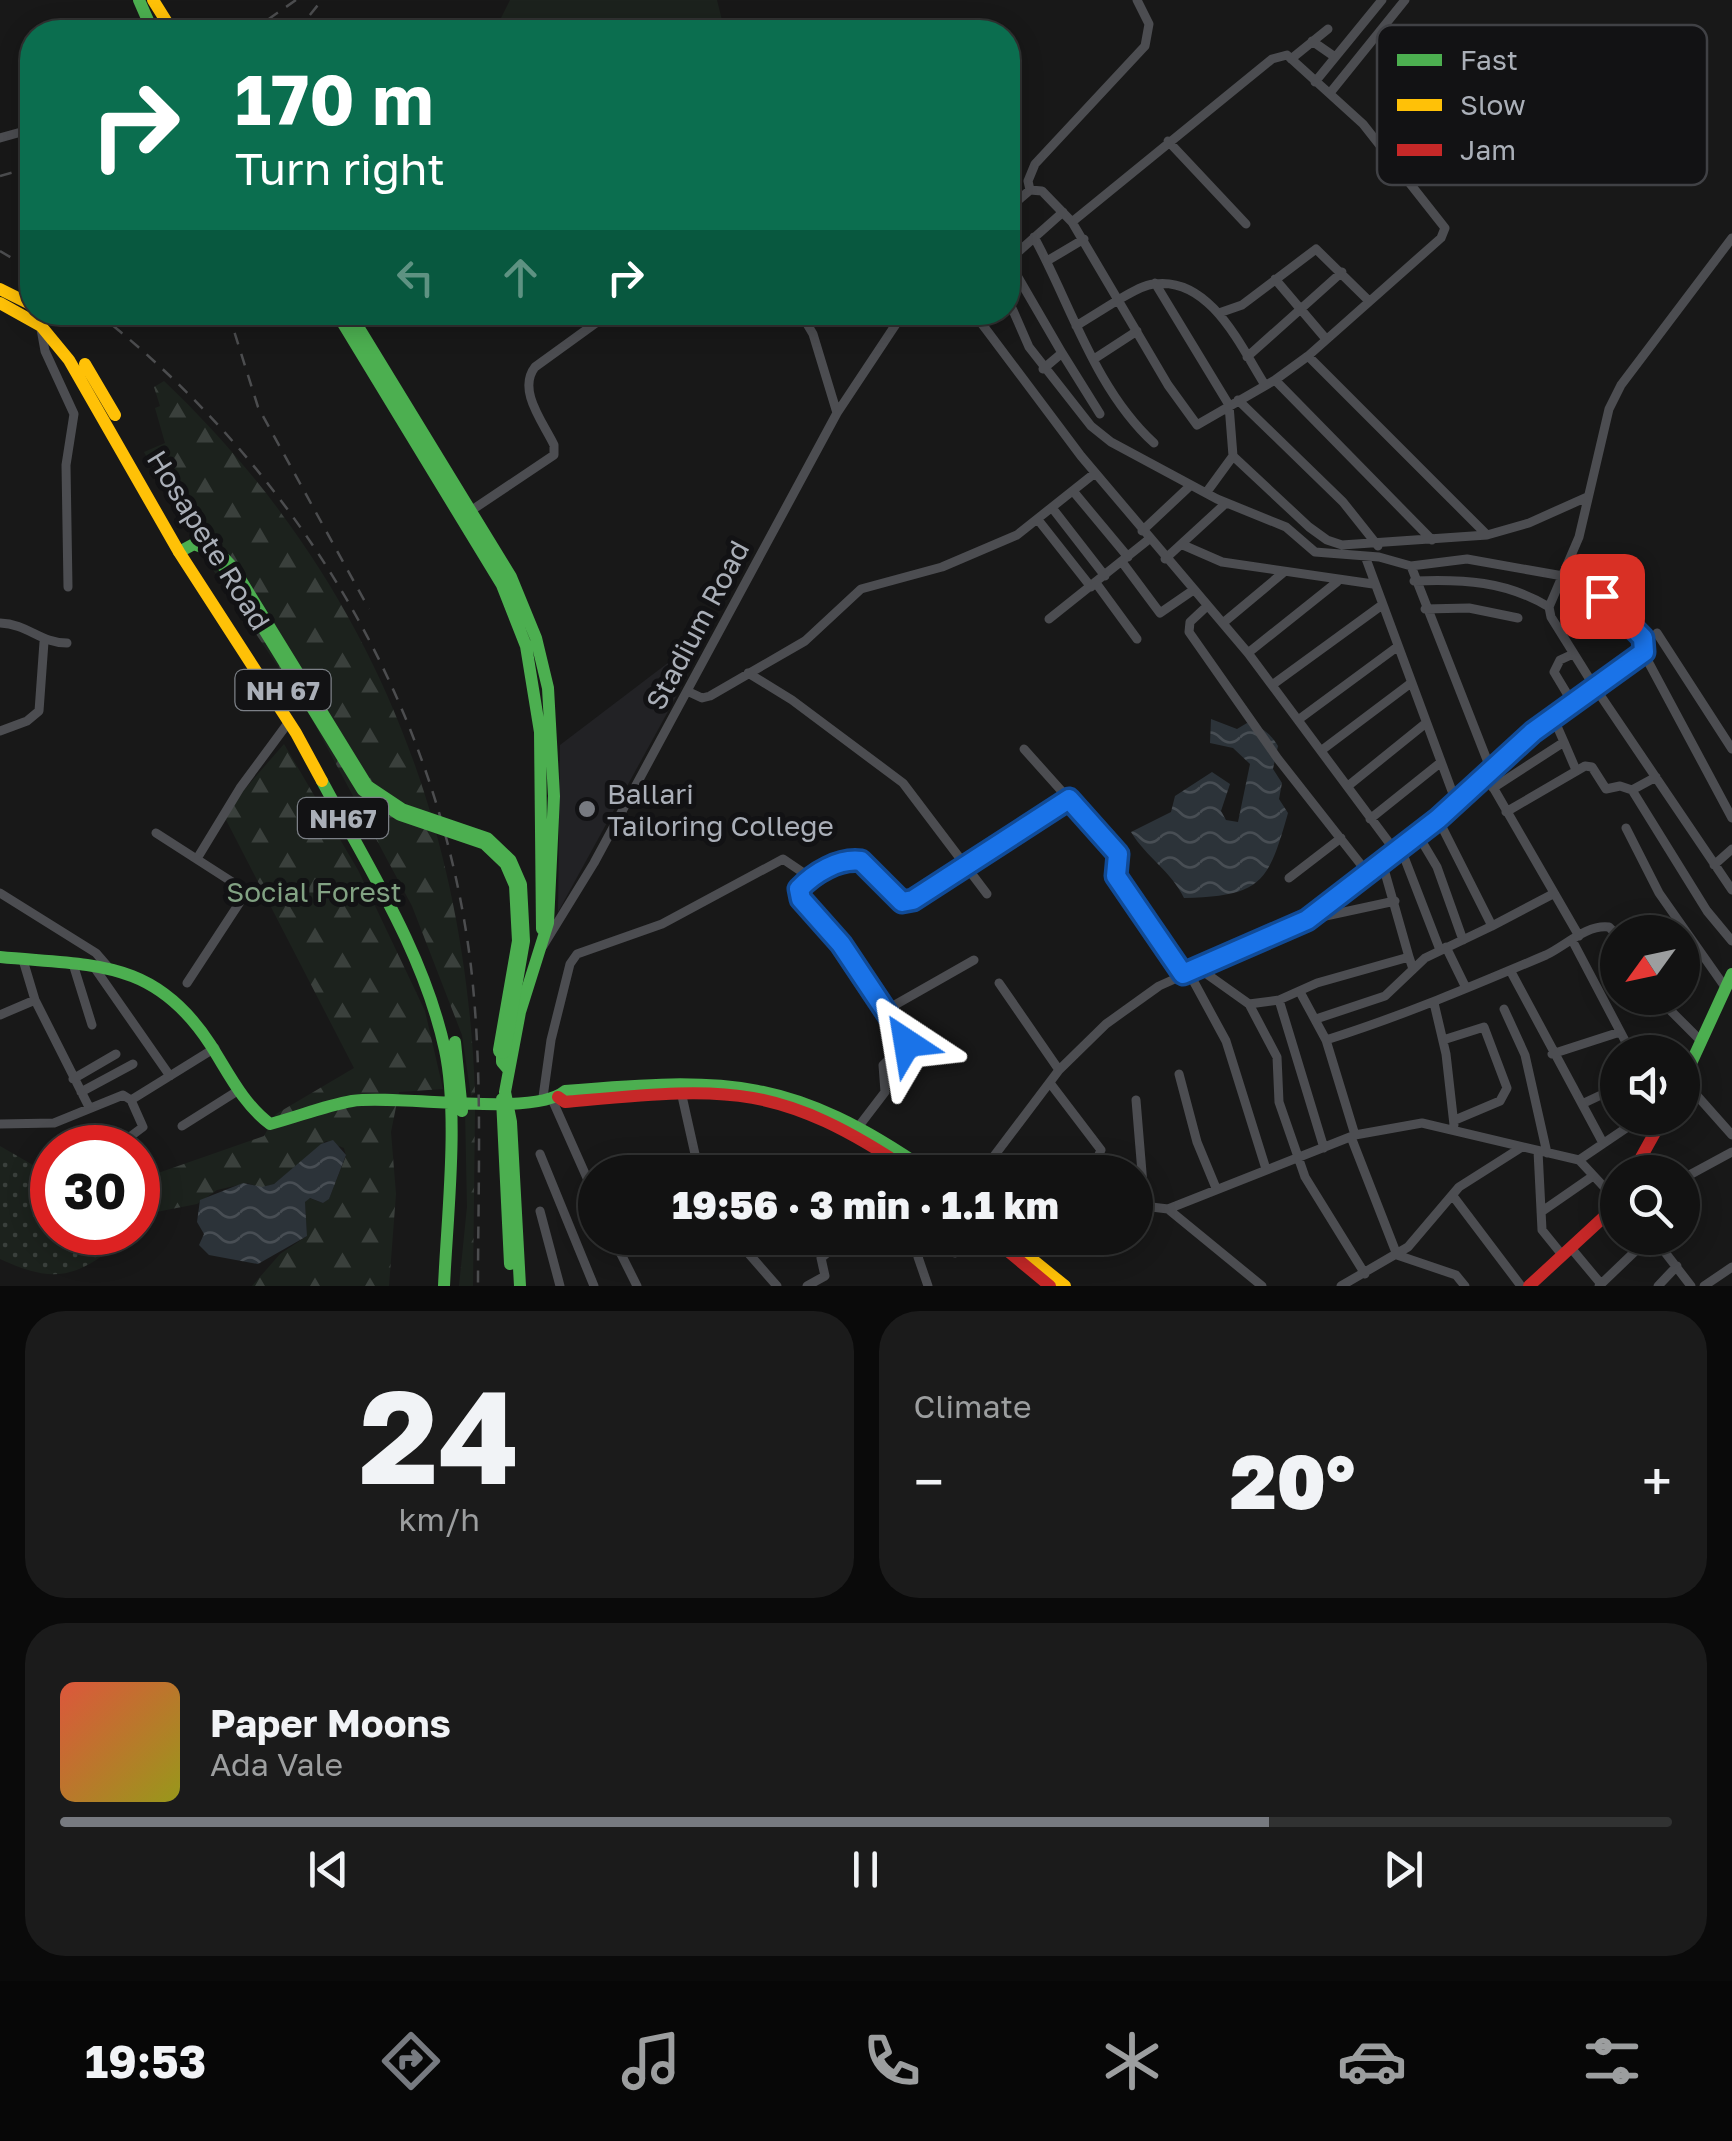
<!DOCTYPE html>
<html lang="en">
<head>
<meta charset="utf-8">
<style>
  body { margin:0; font-family:"Golos Text",sans-serif; background:#1b1b1b; color:#f1f3f6; height:100vh; display:flex; flex-direction:column; font-size:38px; white-space:nowrap }
  * { box-sizing:border-box; margin:0 }
  p { font-size:32px; color:#9c9e9f }
  .icon { flex:none; width:55px; height:55px; fill:none; stroke:currentColor; stroke-width:2; stroke-linecap:round; stroke-linejoin:round }
  .map { position:relative; height:1286px; overflow:hidden }
  .panel { display:flex; flex-direction:column; gap:25px; padding:25px; background:#0a0a0a; flex:1 }
  .panel>* { flex:none }
  .guide { position:absolute; left:20px; top:20px; width:1000px; height:305px; border-radius:40px; box-shadow:0 5px 25px #0003,0 0 0 2px #313232; background:#0b6e4f; color:#fff; overflow:hidden }
  .needle { width:65px; rotate:237deg }
  .fabs { position:absolute; left:1600px; top:915px; display:grid; gap:20px }
  .fabs a { display:grid; place-items:center; width:100px; height:100px; border-radius:50%; background:#121212; box-shadow:0 5px 25px #0003,0 0 0 2px #313232; font-size:50px }
  .speed { position:absolute; left:30px; top:1125px; display:flex; gap:20px; font-size:50px; font-weight:700; text-align:center }
  .speed>* { display:grid; place-content:center; width:130px; height:130px; border-radius:50%; background:#121212; box-shadow:0 5px 25px #0003,0 0 0 2px #313232; line-height:1 }
  .speed .limit { border:15px solid #d22; background:#fff; color:#111 }
  .pin { position:absolute; display:grid; place-items:center; width:85px; height:85px; color:#fff; margin:-42px; border-radius:20px; box-shadow:0 5px 15px #0006 }
  .me { position:absolute; width:110px; margin:-55px; rotate:327deg; stroke-linejoin:round; filter:drop-shadow(0 0 8px #0008) }
  .turn { display:flex; align-items:center; gap:35px; height:210px; padding:0 50px; font-size:45px }
  .turn .icon { width:130px; height:130px; stroke-width:2.5 }
  .turn b { display:block; font-size:70px; line-height:85px }
  .lanes { display:flex; align-items:center; height:95px; padding:0 50px; background:#0003; justify-content:center; gap:50px; direction:ltr }
  .lanes .off { opacity:.35 }
  .big { font-size:75px; font-weight:800; line-height:1.1 }
  .panel .card { flex:1; display:flex; flex-direction:column; justify-content:center; gap:15px; min-width:0; padding:0 35px; border-radius:40px; background:#1b1b1b }
  .panel .dial { align-items:center; gap:0 }
  .dial b { font-size:130px; line-height:1 }
  .song { display:flex; align-items:center; gap:30px }
  .cover { width:120px; height:120px; border-radius:15px; background:linear-gradient(135deg,hsl(10 70% 55%),hsl(60 70% 35%)) }
  .played { height:10px; border-radius:5px; background:linear-gradient(90deg,#777a80 75%,#313232 75%) }
  .keys { display:flex; justify-content:space-around; direction:ltr }
  .heat { display:flex; justify-content:space-between; align-items:center; font-size:55px; direction:ltr }
  .panel .tiles { flex:1; display:grid; gap:25px; grid-template-columns:1fr 1fr }
  .card:last-child { grid-column:span 2 }
  .trip { position:absolute; left:578px; top:1155px; width:575px; height:100px; border-radius:50px; background:#121212; box-shadow:0 5px 25px #0003,0 0 0 2px #313232; font-weight:800; line-height:100px; text-align:center }
  .tab-bar { display:flex; height:160px; justify-content:space-around; align-items:center; background:#070707; color:#9c9e9f }
  .tab-bar .icon { width:70px; height:70px }
  .tab-bar .selected { color:#777a80 }
  .tab-bar b { font-size:45px; color:#f1f3f6 }
  .map>svg:first-child { display:block }
  .built { fill:#222225 }
  .grass { fill:url(#grass-dots) }
  .forest { fill:url(#forest-firs) }
  .pitch { fill:#1c221d }
  .water { fill:url(#water-waves) }
  .lines { fill:none; stroke-linecap:round; stroke-linejoin:round }
  .street { stroke:#4c4d51; stroke-width:9 }
  .fast { stroke:#4caf50; stroke-width:12 }
  .slow { stroke:#ffc107; stroke-width:12 }
  .jam { stroke:#c62828; stroke-width:12 }
  .rail { stroke:#4c4d4f; stroke-width:2.5; stroke-dasharray:12 10; stroke-linecap:butt }
  .fast-bridge { stroke:#4caf50; stroke-width:18 }
  .route-casing { stroke:#114b97; stroke-width:25 }
  .route { stroke:#1a73e8; stroke-width:18 }
  .poi-dot { fill:#777a80; stroke:#121214; stroke-width:4 }
  .labels { text-anchor:middle; dominant-baseline:central; stroke-width:10; stroke-linejoin:round; paint-order:stroke }
  .shield { fill:#121214; stroke:#7c8087; stroke-width:2.5 }
  .shield-label { font-size:25px; font-weight:bold; fill:#aaafb8 }
  .street-label { font-size:28px; fill:#aaafb8; stroke:#121214 }
  .poi-label { font-size:28px; fill:#aaafb8; stroke:#121214; text-anchor:start }
  .park-label { font-size:28px; fill:#82a283; stroke:#121214 }
  .key { fill:#121214; stroke:#404145; stroke-width:2.5 }
  .key-label { font-size:28px; fill:#aaafb8 }
</style>
</head>
<body>
<div class="map">
<svg width="1732" height="1286" viewBox="0 0 1732 1286">
  <defs>
    <pattern id="grass-dots" width="8" height="8" patternUnits="userSpaceOnUse" patternTransform="scale(2.5)"><rect width="8" height="8" fill="#1c221d"/><path d="M2 2h.1M6 6h.1" fill="none" stroke="#3a403c" stroke-width="1.8" stroke-linecap="round"/></pattern>
    <pattern id="forest-firs" width="22" height="20" patternUnits="userSpaceOnUse" patternTransform="scale(2.5)"><rect width="22" height="20" fill="#1c221d"/><path d="M5 1l3.5 6h-7zM16 11l3.5 6h-7z" fill="#3a403c"/></pattern>
    <pattern id="water-waves" width="16" height="10" patternUnits="userSpaceOnUse" patternTransform="scale(2.5)"><rect width="16" height="10" fill="#2c3339"/><path d="M0 5q4-4 8 0t8 0" fill="none" stroke="#484e54"/></pattern>
  </defs>
  <rect width="100%" height="100%" fill="#181818"/>
  <path class="built" d="M677 656 688 675 558 912 560 745Z"/>
  <path class="grass" d="M0 1146 52 1176V1232L129 1233 126 1238C78 1276 58 1286 0 1259Z"/>
  <path class="forest" d="M164 381C366 573 465 816 475 1093L471 1096 462 1035 412 906 307 710 193 540 144 452 165 443 155 408 160 406 154 387Z
    M284 744 358 870 425 1011 443 1089 399 1092 391 1132 396 1194 389 1286H252L280 1254 307 1236 305 1202 309 1198 323 1203 329 1199 346 1156 344 1148 326 1141 274 1184 262 1188 247 1183 217 1190 197 1204 141 1215 138 1180 264 1136 276 1114 354 1068 223 814Z
    M475 1106 473 1286H459L467 1207 465 1107Z"/>
  <path class="pitch" d="M510 0H717L725 32H494Z"/>
  <path class="water" d="M1211 719 1237 729 1247 723C1261 726 1270 733 1278 746L1273 769 1282 783 1279 799 1288 813C1268 884 1261 896 1184 898 1171 871 1146 857 1131 832L1171 812 1175 796 1212 772 1230 784 1221 811 1226 820 1238 822 1250 764 1233 748 1210 743Z
    M333 1140 346 1155 329 1199 323 1203 310 1198 305 1202 307 1236 258 1264 209 1255 199 1245 204 1234 197 1222 200 1200 243 1183 262 1187 274 1184 321 1144Z"/>
  <g class="lines">
    <path class="street" d="M1312 41 1335 57
      M1291 59 1328 29
      M1315 82 1382 0
      M1330 93 1405 0
      M0 138 32 129
      M1168 141 1246 224
      M1030 190 1028 181 1035 164 1145 46 1149 24 1137 0
      M1008 209 1030 190 1042 191 1072 222 1118 300C1129 294 1142 285 1154 284 1210 276 1241 347 1265 385
      M1072 222 1272 59 1287 55 1363 124 1445 228 1441 238 1308 356 1275 380
      M1034 237C1071 305 1095 389 1154 443
      M1008 260 1062 353
      M1008 261 1063 212
      M1047 261 1084 239
      M1275 279 1326 339
      M1155 283 1229 405 1233 456 1309 527 1327 540 1342 545 1487 535 1529 523 1587 497
      M1008 299 1029 347 1091 426 1111 442 1217 499 1286 527 1315 552 1379 557 1411 566 1467 559 1563 576
      M973 312 1081 456 1248 653 1396 852
      M1219 313 1242 305 1316 249 1368 300
      M1076 326 1118 300 1168 385 1197 425 1275 380 1432 540
      M41 329 45 351 74 414 66 465 68 587
      M1308 356 1487 535
      M1247 357 1342 272
      M1094 359 1137 331
      M1043 369 1062 353 1100 414
      M1238 400 1343 502 1378 546
      M837 413 904 312
      M1073 491 1128 557
      M1206 493 1233 456
      M1053 509 1105 576
      M466 514 554 455V445C543 422 517 390 535 367L611 312
      M1039 521 1091 587
      M1142 531 1191 485
      M1183 545 1222 562 1373 584
      M1365 556 1456 802
      M1165 559 1226 503
      M1122 562 1160 613 1192 591
      M1411 566 1491 770
      M1414 581C1463 579 1506 581 1549 607
      M1096 583 1137 639
      M1602 596 1643 638 1646 647 1594 686 1551 617 1549 607 1579 537 1609 409 1621 385 1732 238
      M1206 607 1190 622 1189 632 1278 759 1366 871
      M1425 609 1469 608 1518 618
      M1049 619 1148 540
      M0 623C28 624 40 643 67 643
      M1223 623 1284 572
      M1657 633 1732 749
      M1643 652 1732 818
      M1248 653 1337 582
      M748 673 792 700 903 783 987 894
      M1272 685 1382 605
      M687 691 702 698 710 696 805 641 861 589 942 567 1017 535 1095 473
      M1572 702 1554 672 1560 660 1573 654
      M1553 717 1564 742
      M1298 720 1397 647
      M0 731 27 721 39 711 44 642
      M1024 749 1118 854 1116 876 1183 974
      M1322 750 1411 683
      M1486 775 1579 936
      M1348 786 1426 723
      M1493 788 1564 742 1576 770
      M1632 790 1707 911 1732 941
      M1506 812 1585 766 1592 767 1606 789 1620 786 1632 790 1656 777
      M1370 819 1440 763
      M1626 828 1659 893 1725 987
      M156 833 240 887V902L187 983
      M1418 835 1437 867 1463 940
      M1401 849 1440 950
      M198 857 240 788 288 723
      M1382 862 1409 957
      M1714 865 1732 849
      M1289 878 1341 838
      M0 893 96 953 109 968
      M1307 920 1395 901
      M1492 926 1551 895
      M1572 940 1631 1052
      M543 946 594 863 837 413 813 334 800 312
      M1446 947 1466 988
      M23 960 35 1000 89 1107
      M73 964 92 1025
      M94 967 170 1076
      M1197 967 1249 1004 1277 1057 1279 1102 1305 1177 1365 1274
      M1510 970 1603 1143
      M1188 971 1226 1041 1266 1169
      M999 983 1059 1070
      M1300 992 1326 1040
      M1658 998 1701 1041
      M1279 1000 1324 1148
      M1434 1003 1446 1054 1454 1125
      M1249 1004 1279 1000 1317 983 1409 957 1413 969
      M1504 1009 1525 1055 1547 1153
      M886 1010 974 960
      M0 1015 35 1000
      M1316 1019 1385 996 1425 958 1492 926 1438 819
      M1443 1040 1484 1027 1507 1088 1500 1101 1455 1120
      M1552 1054 1620 1032
      M1179 1074 1197 1142 1216 1188
      M73 1079 116 1054
      M1684 1081 1732 1135
      M1050 1083 1101 1150 1091 1172
      M680 1087 699 1172
      M81 1092 133 1064
      M543 1097 551 1040 570 964 577 954 662 924 783 859 811 878
      M551 1097 595 1196
      M131 1100 215 1048
      M1136 1100 1145 1209
      M1584 1103 1618 1087
      M0 1124 54 1123 123 1095 131 1100 143 1127 115 1148
      M182 1126 239 1090
      M859 1126 885 1092 883 1065 907 1043 841 944 801 899 799 889 820 872 851 859 870 866 902 902 913 900 1069 799
      M1355 1135 1326 1040C1402 1016 1473 986 1546 955 1565 946 1587 924 1609 927L1618 936
      M1351 1137 1397 1255 1456 1275 1465 1286
      M1538 1151 1542 1230 1563 1256
      M540 1154 594 1286
      M1579 1160 1641 1118
      M832 1172 850 1162
      M982 1172 1059 1070 1106 1024 1159 986 1307 920 1438 819 1533 732 1594 686 1732 890
      M1682 1179 1732 1152
      M1453 1196 1521 1286
      M1135 1205 1168 1209 1355 1135 1422 1123 1579 1160 1618 1202
      M1168 1209 1262 1286
      M540 1211 560 1286
      M1541 1212 1593 1176
      M613 1238 637 1286
      M735 1238 777 1286
      M937 1238 955 1253
      M1654 1238 1691 1286
      M1571 1248 1601 1284
      M807 1286 825 1276 821 1258 845 1238
      M928 1286 918 1257 929 1238
      M1341 1286 1408 1247 1459 1187 1522 1147
      M1599 1286 1649 1238
      M1658 1286 1677 1266
      M1704 1286 1732 1267"/>
    <path class="fast" d="M139 0 153 32
      M336 312 502 585 526 646 540 732 542 929
      M349 312 511 577 536 638 548 688 554 796 548 923 520 1012 505 1092 511 1122 520 1286
      M179 552 194 544 213 551
      M322 781C368 867 424 953 445 1050 459 1116 447 1218 444 1286
      M0 957C93 966 154 958 210 1044 228 1072 243 1104 270 1124 297 1117 324 1106 352 1101 398 1094 533 1118 565 1091 727 1077 792 1077 929 1172
      M455 1042 462 1111
      M502 1050V1062L508 1069
      M1682 1083 1732 974
      M502 1099 510 1264"/>
    <path class="slow" d="M153 0 173 32
      M0 289 32 305
      M0 303 41 326 69 360 179 552 296 733 322 781
      M85 364 115 415
      M1006 1238 1065 1286"/>
    <path class="jam" d="M558 1097 565 1102C724 1088 774 1079 912 1172
      M1633 1172 1663 1118
      M992 1238 1050 1286
      M1529 1286 1618 1204"/>
    <path class="rail" d="M250 32 296 0
      M296 32 322 0
      M0 176 32 167
      M0 251 32 270
      M96 312C300 472 440 708 471 967 483 1072 478 1180 478 1286
      M228 312 258 407 369 609"/>
    <path class="fast-bridge" d="M213 551 231 570 365 788 401 812 486 841 508 862 518 885 521 941 502 1050"/>
  </g>
  <g class="lines">
    <g class="route-casing">
      <path id="route" d="M907 1043 841 944 801 899 799 889C814 873 839 858 861 861L902 902 913 900 1069 799 1118 854 1116 876 1183 974 1307 920 1438 819 1533 732 1644 652 1643 638 1602 596"/>
    </g>
    <use href="#route" class="route"/>
  </g>
  <circle class="poi-dot" cx="587" cy="809" r="10"/>
  <g class="labels">
    <g class="shield">
      <rect x="235.5" y="670" width="95" height="40" rx="8"/>
      <rect x="298" y="798" width="90" height="40" rx="8"/>
    </g>
    <g class="shield-label">
      <text x="283" y="690">NH 67</text>
      <text x="343" y="818">NH67</text>
    </g>
    <g class="street-label">
      <text transform="translate(209 540) rotate(58)">Hosapete Road</text>
      <text transform="translate(697 625) rotate(-62)">Stadium Road</text>
    </g>
    <g class="poi-label">
      <text x="607" y="793">Ballari<tspan x="607" dy="32">Tailoring College</tspan></text>
    </g>
    <g class="park-label">
      <text x="314" y="891">Social Forest</text>
    </g>
  </g>
  <rect x="1377" y="25" width="330" height="160" rx="15" class="key"/>
  <rect x="1397" y="54" width="45" height="12" fill="#4caf50"/>
  <rect x="1397" y="99" width="45" height="12" fill="#ffc107"/>
  <rect x="1397" y="144" width="45" height="12" fill="#c62828"/>
  <g class="key-label">
    <text x="1460" y="70">Fast</text>
    <text x="1460" y="115">Slow</text>
    <text x="1460" y="160">Jam</text>
  </g>
</svg>
<div class="fabs">
<a><svg class="needle" viewBox="-14 -14 28 28"><path d="M0-13l5 13h-10z" fill="#e53935"/><path d="M0 13l5-13h-10z" fill="#9c9e9f"/></svg></a>
<a><svg class="icon" aria-label="sound" viewBox="0 0 24 24"><path d="M4 9h4l5-4v14l-5-4H4zM17 9q2 3 0 6"/></svg></a>
<a><svg class="icon" aria-label="search" viewBox="0 0 24 24"><circle cx="10" cy="10" r="6"/><path d="M15 15l6 6"/></svg></a>
</div>
<div class="speed"><div class="limit">30</div></div>
<div class="pin" style="left:1602px;top:596px;background:#d93025"><svg class="icon" aria-label="arrive" viewBox="0 0 24 24"><path d="M6 21V4h12l-3 4 3 4H6"/></svg></div>
<svg class="me" style="left:907px;top:1043px" viewBox="-20 -20 40 40"><path d="M0-17L14 15 0 8-14 15z" fill="#1a73e8" stroke="#fff" stroke-width="4"/></svg>
<div class="trip">19:56 · 3 min · 1.1 km</div>
<div class="guide">
<div class="turn"><svg class="icon" aria-label="right" viewBox="0 0 24 24"><path d="M7 20v-9h11M14 6l5 5-5 5"/></svg><div><b>170 m</b>Turn right</div></div>
<div class="lanes"><svg class="icon off" aria-label="left" viewBox="0 0 24 24"><path d="M17 20v-9H6M10 6l-5 5 5 5"/></svg><svg class="icon off" aria-label="ahead" viewBox="0 0 24 24"><path d="M12 20V5M6 11l6-6 6 6"/></svg><svg class="icon" aria-label="right" viewBox="0 0 24 24"><path d="M7 20v-9h11M14 6l5 5-5 5"/></svg></div>
</div>
</div>
<section class="panel">
<div class="tiles">
<div class="card dial"><b>24</b><p>km/h</p></div>
<div class="card"><p>Climate</p>
<div class="heat"><a>−</a><b class="big">20°</b><a>+</a></div>
</div>
<div class="card">
<div class="song"><i class="cover"></i><div><b>Paper Moons</b><p>Ada Vale</p></div></div>
<div class="played"></div>
<div class="keys"><svg class="icon" aria-label="previous" viewBox="0 0 24 24"><path d="M18 5L8 12l10 7zM5 5v14"/></svg><svg class="icon" aria-label="pause" viewBox="0 0 24 24"><path d="M8 5v14M16 5v14"/></svg><svg class="icon" aria-label="next" viewBox="0 0 24 24"><path d="M6 5l10 7-10 7zM19 5v14"/></svg></div>
</div>
</div>
</section>
<nav class="tab-bar">
<b>19:53</b>
<svg class="icon selected" aria-label="directions" viewBox="0 0 24 24"><path d="M12 3l9 9-9 9-9-9zM9 14v-3h6M13 9l2 2-2 2"/></svg>
<svg class="icon" aria-label="music" viewBox="0 0 24 24"><path d="M9 18V5l10-2v13"/><circle cx="6" cy="18" r="3"/><circle cx="16" cy="16" r="3"/></svg>
<svg class="icon" aria-label="phone" viewBox="0 0 24 24"><path d="M5 4h4l2 5-3 2q2 4 5 5l2-3 5 2v4C11 20 4 13 5 4z"/></svg>
<svg class="icon" aria-label="climate" viewBox="0 0 24 24"><path d="M12 3v18M4 7l16 10M4 17L20 7"/></svg>
<svg class="icon" aria-label="car" viewBox="0 0 24 24"><path d="M5 17H2v-5l4-1 3-4h7l3 4 3 1v5h-3M9 17h6M6 11h13"/><circle cx="7" cy="17" r="2"/><circle cx="17" cy="17" r="2"/></svg>
<svg class="icon" aria-label="filters" viewBox="0 0 24 24"><path d="M4 7h16M4 17h16"/><circle cx="9" cy="7" r="2"/><circle cx="15" cy="17" r="2"/></svg>
</nav>
</body>
</html>
